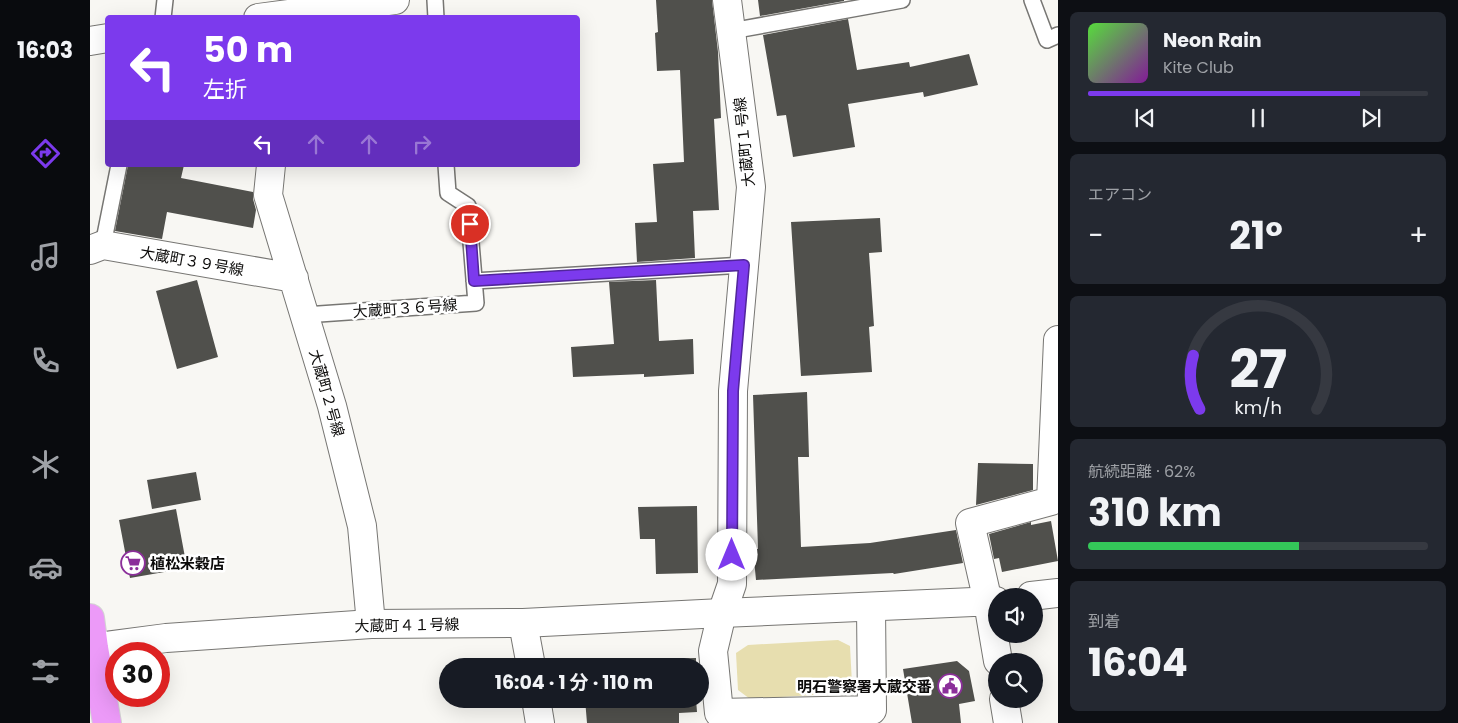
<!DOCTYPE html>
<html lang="ja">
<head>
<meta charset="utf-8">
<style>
  body { margin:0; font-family:Poppins,"Noto Sans JP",sans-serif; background:#242831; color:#f1f3f6; height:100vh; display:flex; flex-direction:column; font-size:19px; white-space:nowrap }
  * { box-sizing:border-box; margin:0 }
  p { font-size:16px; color:#9ea1a6 }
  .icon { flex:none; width:28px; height:28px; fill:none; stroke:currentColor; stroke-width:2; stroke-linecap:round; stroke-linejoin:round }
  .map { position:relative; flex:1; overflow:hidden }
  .panel { display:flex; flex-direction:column; gap:12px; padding:12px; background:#0d0f14; width:400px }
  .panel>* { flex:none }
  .banner { position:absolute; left:15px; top:15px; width:475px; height:152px; border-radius:5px; box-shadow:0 5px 20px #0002; background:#7c3aed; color:#fff; overflow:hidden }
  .tools { position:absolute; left:898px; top:588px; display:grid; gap:10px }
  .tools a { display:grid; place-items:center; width:55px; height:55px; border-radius:50%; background:#171b24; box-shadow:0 5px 20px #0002; font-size:25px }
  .speed { position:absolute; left:15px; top:642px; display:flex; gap:10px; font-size:25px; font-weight:700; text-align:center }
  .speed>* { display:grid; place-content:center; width:65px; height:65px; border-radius:50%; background:#171b24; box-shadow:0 5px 20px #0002; line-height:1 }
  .speed .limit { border:8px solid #d22; background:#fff; color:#111 }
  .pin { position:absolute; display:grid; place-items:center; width:42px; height:42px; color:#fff; margin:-21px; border:2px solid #fff; border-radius:50%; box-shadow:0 1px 5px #0007 }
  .me { position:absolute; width:55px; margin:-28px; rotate:0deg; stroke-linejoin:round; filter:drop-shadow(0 0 4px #0008) }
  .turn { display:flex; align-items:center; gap:18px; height:105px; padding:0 15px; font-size:22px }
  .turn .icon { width:65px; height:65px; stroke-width:2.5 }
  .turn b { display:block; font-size:35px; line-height:42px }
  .lanes { display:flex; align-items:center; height:48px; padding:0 15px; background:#0003; justify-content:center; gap:25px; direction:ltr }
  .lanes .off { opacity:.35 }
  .big { font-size:38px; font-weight:700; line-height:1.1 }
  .panel .tile { flex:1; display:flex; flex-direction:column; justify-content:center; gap:8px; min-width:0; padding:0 18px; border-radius:8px; background:#242831 }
  .panel .dial { align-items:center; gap:0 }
  .dial svg { height:130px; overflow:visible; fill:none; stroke:#363941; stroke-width:7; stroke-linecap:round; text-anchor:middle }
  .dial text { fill:#f1f3f6; stroke:none }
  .song { display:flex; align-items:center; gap:15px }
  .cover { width:60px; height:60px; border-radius:8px; background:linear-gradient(135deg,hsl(110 70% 55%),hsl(290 70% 35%)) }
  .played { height:5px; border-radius:2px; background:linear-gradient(90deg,#7c3aed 80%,#363941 80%) }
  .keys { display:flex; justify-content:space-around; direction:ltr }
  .heat { display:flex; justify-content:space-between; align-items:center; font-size:28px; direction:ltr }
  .charge { height:8px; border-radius:4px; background:linear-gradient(90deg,#34c759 62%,#363941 0) }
  .trip { position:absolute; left:349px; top:658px; width:270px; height:50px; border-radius:25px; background:#171b24; box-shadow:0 5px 20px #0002; font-weight:700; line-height:50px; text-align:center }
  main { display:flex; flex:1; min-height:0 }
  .tab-bar { display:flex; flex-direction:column; width:90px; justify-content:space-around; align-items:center; background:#090b0e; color:#9ea1a6 }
  .tab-bar .icon { width:35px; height:35px }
  .tab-bar .current { color:#7c3aed }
  .tab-bar b { font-size:22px; color:#f1f3f6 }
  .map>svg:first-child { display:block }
  .green { fill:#e7deaf }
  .building { fill:#50504c }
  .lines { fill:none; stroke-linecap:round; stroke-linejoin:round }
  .lane-casing { stroke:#777673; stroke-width:18 }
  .street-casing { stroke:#777673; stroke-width:30 }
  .secondary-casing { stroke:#777673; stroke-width:30 }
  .highway-casing { stroke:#d3d3d3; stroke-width:30 }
  .lane { stroke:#fff; stroke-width:15 }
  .street { stroke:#fff; stroke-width:28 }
  .secondary { stroke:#fff; stroke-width:28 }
  .highway { stroke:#ec9af8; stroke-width:28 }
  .route-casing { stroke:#51269a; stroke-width:12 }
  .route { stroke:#7c3aed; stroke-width:9 }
  .labels { text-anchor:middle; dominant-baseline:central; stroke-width:5; stroke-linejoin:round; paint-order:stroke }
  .street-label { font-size:15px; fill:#0c0b0a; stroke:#fff }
  .poi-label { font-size:15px; font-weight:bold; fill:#0c0b0a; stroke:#fff; text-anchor:start }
</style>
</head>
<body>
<main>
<nav class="tab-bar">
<b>16:03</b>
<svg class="icon current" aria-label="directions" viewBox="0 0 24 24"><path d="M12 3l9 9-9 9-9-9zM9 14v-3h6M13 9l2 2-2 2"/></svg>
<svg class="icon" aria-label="music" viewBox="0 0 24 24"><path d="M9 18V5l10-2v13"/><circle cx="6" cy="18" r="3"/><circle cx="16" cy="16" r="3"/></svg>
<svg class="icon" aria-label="phone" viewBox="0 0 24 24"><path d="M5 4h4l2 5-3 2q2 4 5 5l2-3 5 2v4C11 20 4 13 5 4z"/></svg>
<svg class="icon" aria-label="climate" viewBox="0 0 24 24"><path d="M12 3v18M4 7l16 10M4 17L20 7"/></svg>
<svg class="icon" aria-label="car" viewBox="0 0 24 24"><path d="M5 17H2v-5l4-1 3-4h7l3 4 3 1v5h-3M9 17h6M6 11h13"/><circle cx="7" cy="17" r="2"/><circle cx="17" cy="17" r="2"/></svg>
<svg class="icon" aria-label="filters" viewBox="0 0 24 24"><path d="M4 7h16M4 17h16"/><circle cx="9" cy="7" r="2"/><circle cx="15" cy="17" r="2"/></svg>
</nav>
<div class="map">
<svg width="968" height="723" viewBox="0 0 968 723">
  <rect width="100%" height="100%" fill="#f8f7f3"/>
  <path class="green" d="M748 640 760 646 762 684 754 693 660 699 648 690 646 653 658 645Z"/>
  <path class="building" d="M566 0H622L628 52 631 118 624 119 629 210 603 211 605 258 547 262 545 223 567 222 563 164 594 162 590 70 567 71 565 33 568 32Z
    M668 0H754V1L670 16Z
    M758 19 767 70 819 62 820 67 879 54 888 85 834 97 833 92 758 104 765 147 703 157 696 115 687 116 673 35Z
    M38 165H94L91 178 163 192V199L166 210 163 228 77 212 72 239 25 231Z
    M790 218 792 252 779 253 784 326 779 327 782 372 711 376 701 222Z
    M107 280 128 357 87 369 66 291Z
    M566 280 569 341 603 339 604 374 554 377V374L483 377 481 347 524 344 519 282Z
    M717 392 719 457H708L711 547 780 543 866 530 873 563 804 574 803 573 666 580 663 549H668L663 395Z
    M888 463 943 464V490L886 505Z
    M106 472 111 500 62 509 57 480Z
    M607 506 608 573 566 574 565 539H550L548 507Z
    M86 509 97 568 40 578 29 520Z
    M961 521 968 561 912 572 909 558 904 559 899 534 941 522V525Z
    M606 658V666H492V664L552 659Z
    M867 661 879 671 885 701 869 704 871 723H822L813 669Z
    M495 699H606L607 712 589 713V723H497Z"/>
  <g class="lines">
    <g class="lane-casing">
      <path id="lane" d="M345 0 346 18
        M942 0 957 40 968 35
        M73 18 75 0
        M641 31 812 0
        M13 245 29 165
        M384 281 654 265
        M215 315 386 303 378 206 358 193 356 165"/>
    </g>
    <g class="street-casing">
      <path id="street" d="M637 0 661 187 643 391 642 584 632 613 623 651 629 713 782 710 781 607
        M168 18 305 0
        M0 41 18 38
        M181 165 178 195 242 406 272 526 281 624
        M0 250 13 245 204 278
        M898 602 880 523 961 501 968 340
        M433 623 441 666
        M446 699 450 723"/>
    </g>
    <g class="secondary-casing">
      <path id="secondary" d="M941 596 968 593
        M898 602 908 661
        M0 648 76 638 281 624 433 623 632 613 906 601
        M914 699 918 723"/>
    </g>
    <g class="highway-casing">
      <path id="highway" d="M0 618 4 648 17 723"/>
    </g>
    <use href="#lane" class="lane"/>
    <use href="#street" class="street"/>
    <use href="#secondary" class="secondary"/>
    <use href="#highway" class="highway"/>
  </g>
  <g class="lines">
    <g class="route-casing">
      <path id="route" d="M380 224 384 281 654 265 643 391 642 555"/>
    </g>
    <use href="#route" class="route"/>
  </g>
  <defs>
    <g id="supermarket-ring" transform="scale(1.25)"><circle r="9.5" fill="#fff" stroke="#8b2f9a" stroke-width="1.5"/><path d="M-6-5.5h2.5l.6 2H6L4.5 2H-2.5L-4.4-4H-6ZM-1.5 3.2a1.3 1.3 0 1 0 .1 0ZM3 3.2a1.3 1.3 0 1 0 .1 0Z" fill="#8b2f9a"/></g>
    <g id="civic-ring" transform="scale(1.25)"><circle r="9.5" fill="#fff" stroke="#8b2f9a" stroke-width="1.5"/><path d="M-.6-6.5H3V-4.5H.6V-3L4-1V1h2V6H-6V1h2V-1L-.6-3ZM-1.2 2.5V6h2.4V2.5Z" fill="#8b2f9a"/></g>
  </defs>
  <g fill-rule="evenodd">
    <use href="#supermarket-ring" x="43" y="563"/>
    <use href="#civic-ring" x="860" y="686"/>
  </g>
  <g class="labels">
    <g class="street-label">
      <text transform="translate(654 142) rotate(-96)">大蔵町１号線</text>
      <text transform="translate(102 261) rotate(10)">大蔵町３９号線</text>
      <text transform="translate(315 308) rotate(-4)">大蔵町３６号線</text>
      <text transform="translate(237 393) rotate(74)">大蔵町２号線</text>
      <text transform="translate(317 625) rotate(-1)">大蔵町４１号線</text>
    </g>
    <g class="poi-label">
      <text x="60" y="563">植松米穀店</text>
      <text x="842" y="686" text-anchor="end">明石警察署大蔵交番</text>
    </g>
  </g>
</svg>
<div class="tools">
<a><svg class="icon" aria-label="sound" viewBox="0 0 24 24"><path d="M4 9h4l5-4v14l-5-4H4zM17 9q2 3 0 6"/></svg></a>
<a><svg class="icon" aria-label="search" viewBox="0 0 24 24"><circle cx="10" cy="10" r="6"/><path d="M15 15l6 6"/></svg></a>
</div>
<div class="speed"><div class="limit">30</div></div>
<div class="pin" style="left:380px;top:224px;background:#d93025"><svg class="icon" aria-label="arrive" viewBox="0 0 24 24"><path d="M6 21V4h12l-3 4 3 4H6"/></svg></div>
<svg class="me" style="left:642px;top:555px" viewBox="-20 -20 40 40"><circle r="19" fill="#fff"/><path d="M0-13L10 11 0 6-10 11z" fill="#7c3aed"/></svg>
<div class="trip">16:04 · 1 分 · 110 m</div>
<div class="banner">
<div class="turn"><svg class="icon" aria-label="left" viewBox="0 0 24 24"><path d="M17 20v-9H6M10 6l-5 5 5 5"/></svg><div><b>50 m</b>左折</div></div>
<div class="lanes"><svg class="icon" aria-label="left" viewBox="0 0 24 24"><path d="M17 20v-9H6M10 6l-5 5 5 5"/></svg><svg class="icon off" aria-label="ahead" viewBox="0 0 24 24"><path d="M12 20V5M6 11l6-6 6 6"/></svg><svg class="icon off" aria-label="ahead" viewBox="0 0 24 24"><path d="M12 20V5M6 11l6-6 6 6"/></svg><svg class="icon off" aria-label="right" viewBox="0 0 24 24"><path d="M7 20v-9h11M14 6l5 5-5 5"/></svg></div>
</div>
</div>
<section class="panel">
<div class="tile">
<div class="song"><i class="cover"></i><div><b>Neon Rain</b><p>Kite Club</p></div></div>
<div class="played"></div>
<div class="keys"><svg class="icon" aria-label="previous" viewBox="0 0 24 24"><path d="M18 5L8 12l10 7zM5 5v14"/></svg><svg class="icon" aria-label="pause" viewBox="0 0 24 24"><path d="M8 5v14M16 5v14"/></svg><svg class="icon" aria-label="next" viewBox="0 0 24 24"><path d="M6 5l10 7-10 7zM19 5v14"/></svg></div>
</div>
<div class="tile"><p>エアコン</p>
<div class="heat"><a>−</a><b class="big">21°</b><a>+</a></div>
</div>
<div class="tile dial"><svg viewBox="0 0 100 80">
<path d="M14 69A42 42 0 1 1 86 69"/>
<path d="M14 69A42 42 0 0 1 10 36" stroke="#7c3aed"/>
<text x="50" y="56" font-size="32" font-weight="700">27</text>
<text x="50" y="72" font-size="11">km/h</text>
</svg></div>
<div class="tile"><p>航続距離 · 62%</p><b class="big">310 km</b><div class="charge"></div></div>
<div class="tile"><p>到着</p><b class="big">16:04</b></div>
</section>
</main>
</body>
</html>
